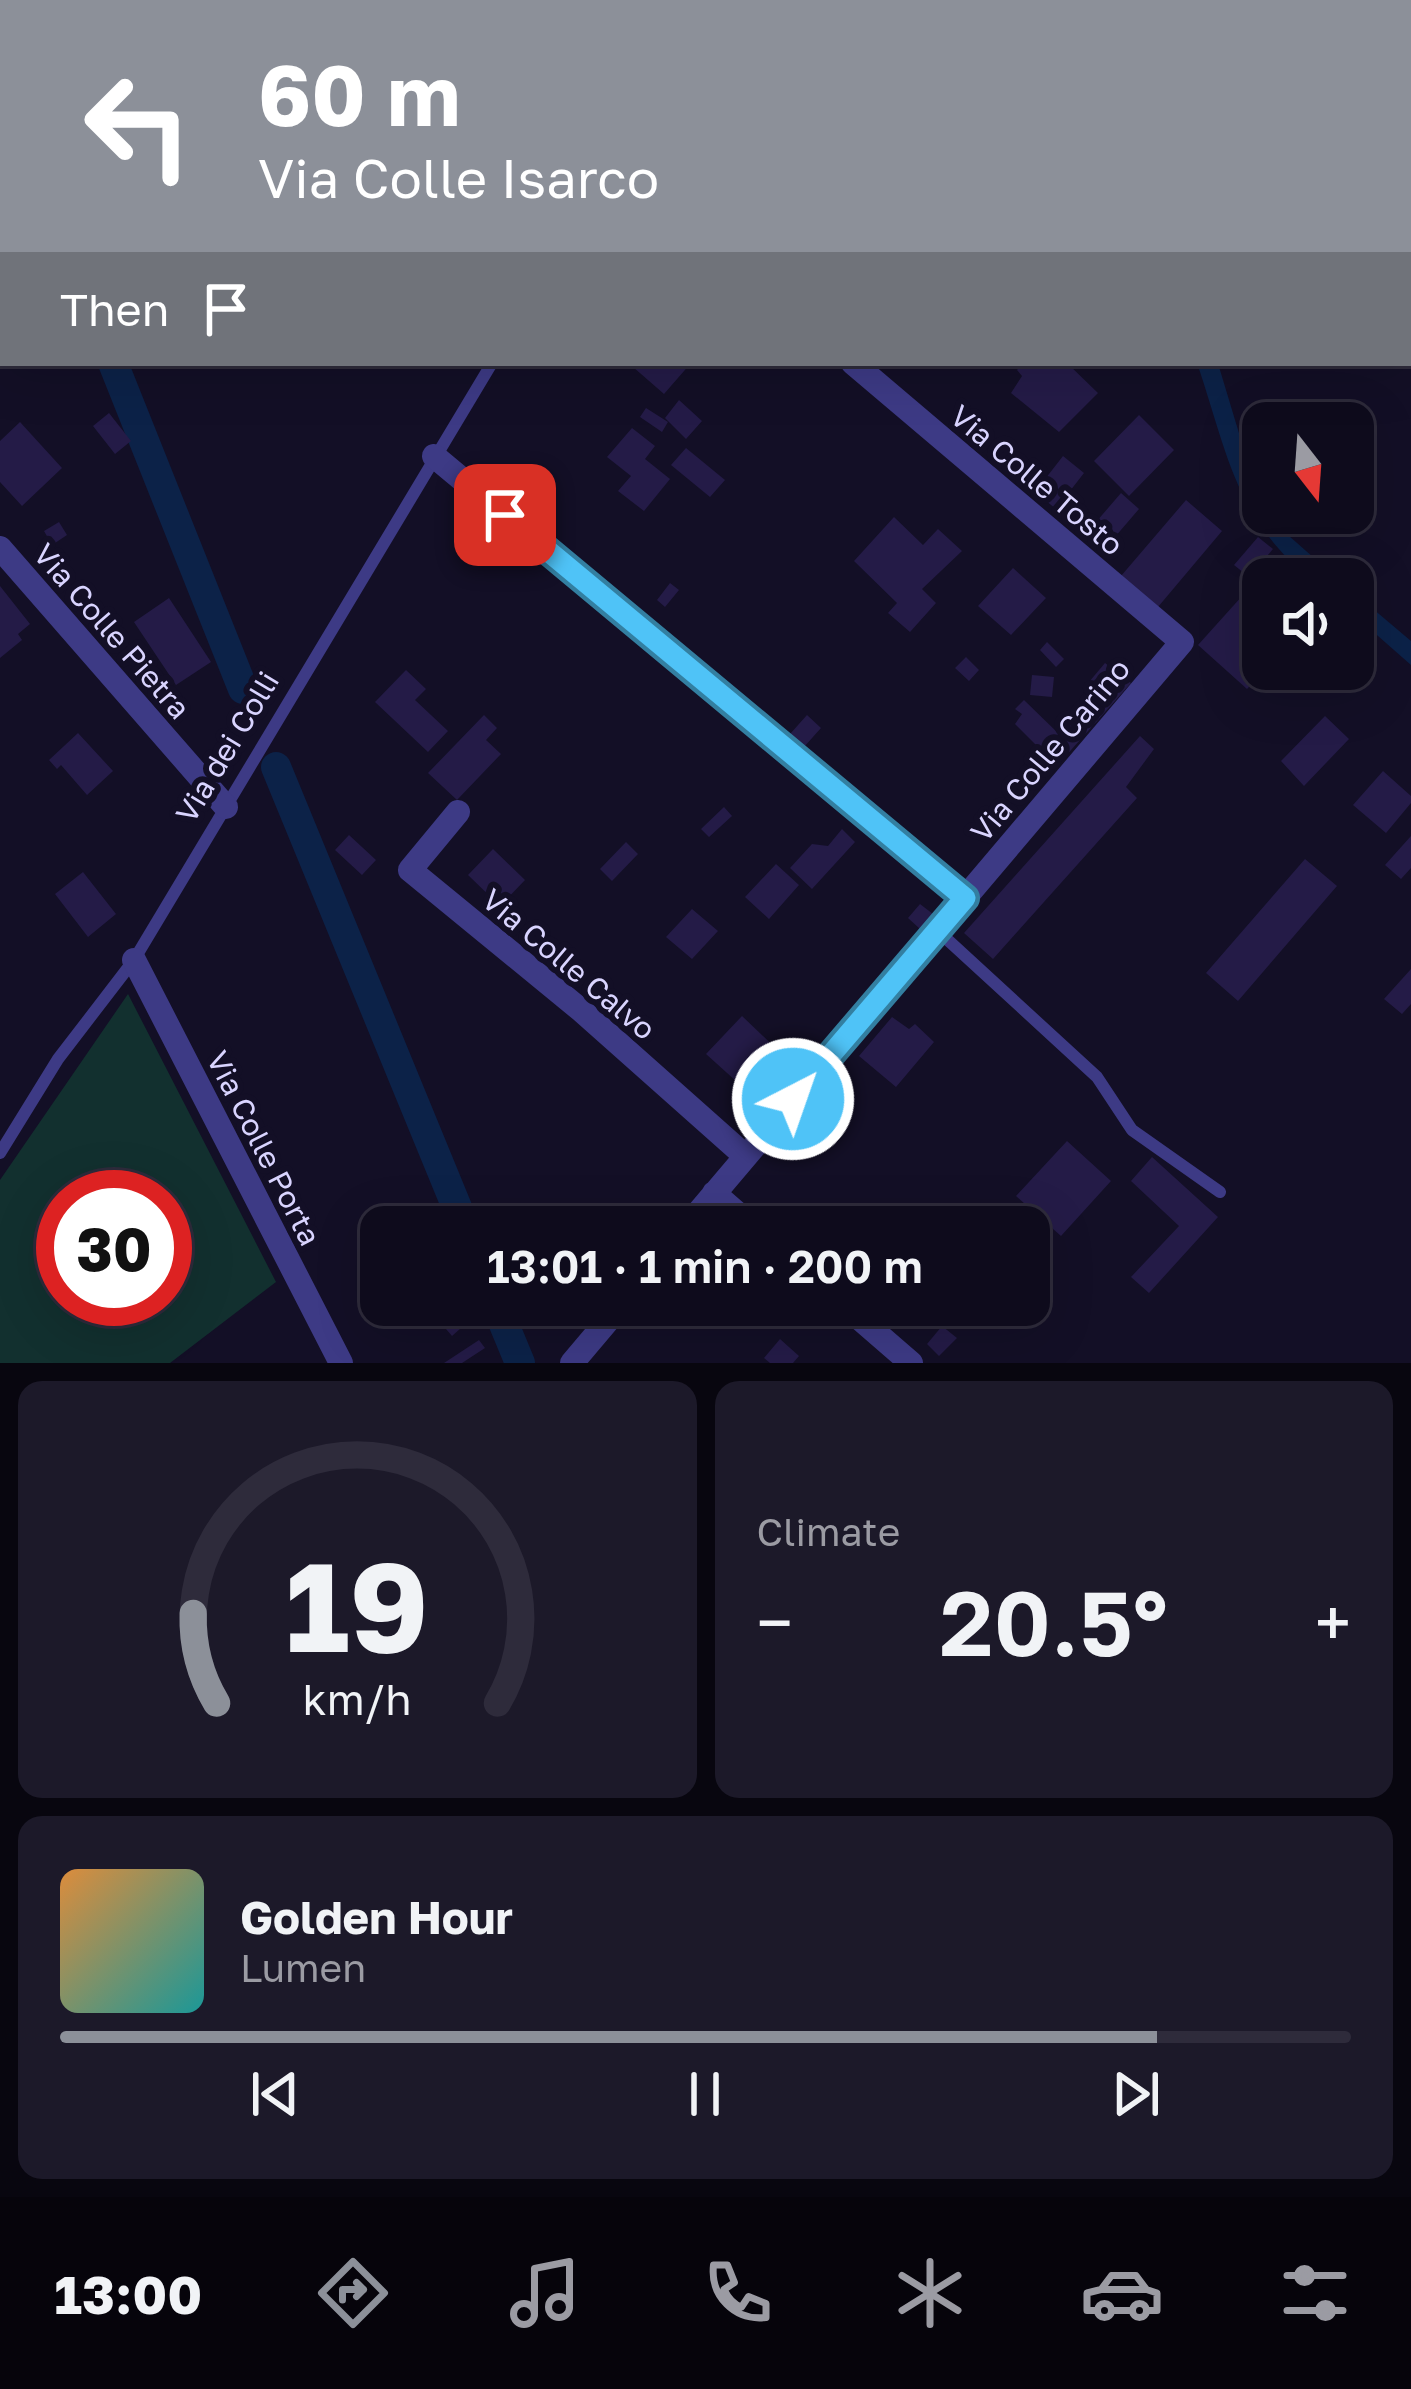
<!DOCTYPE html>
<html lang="en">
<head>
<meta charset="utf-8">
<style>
  body { margin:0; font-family:"Golos Text",sans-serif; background:#1c1929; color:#f1f3f6; height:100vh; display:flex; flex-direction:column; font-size:45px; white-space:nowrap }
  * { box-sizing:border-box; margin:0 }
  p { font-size:39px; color:#9b9ba3 }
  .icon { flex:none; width:66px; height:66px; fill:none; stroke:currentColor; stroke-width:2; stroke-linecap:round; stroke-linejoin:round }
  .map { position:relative; height:1363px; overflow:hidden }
  .details { display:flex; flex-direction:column; gap:18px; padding:18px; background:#08060f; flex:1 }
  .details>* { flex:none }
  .guide { position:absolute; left:0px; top:0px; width:1413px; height:366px; box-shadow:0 12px 48px #0002,0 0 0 3px #2e2b3b; background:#8c9099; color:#fff; overflow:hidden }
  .needle { width:78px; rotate:163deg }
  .tools { position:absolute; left:1242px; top:402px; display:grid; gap:24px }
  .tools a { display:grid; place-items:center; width:132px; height:132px; border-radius:24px; background:#0e0b1c; box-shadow:0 12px 48px #0002,0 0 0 3px #2e2b3b; font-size:60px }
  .speed { position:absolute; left:36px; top:1170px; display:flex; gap:24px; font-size:60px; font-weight:700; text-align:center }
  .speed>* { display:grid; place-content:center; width:156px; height:156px; border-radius:50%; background:#0e0b1c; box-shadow:0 12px 48px #0002,0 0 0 3px #2e2b3b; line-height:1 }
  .speed .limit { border:18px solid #d22; background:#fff; color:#111 }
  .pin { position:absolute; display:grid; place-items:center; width:102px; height:102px; color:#fff; margin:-51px; border-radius:24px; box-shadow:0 6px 18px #0006 }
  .me { position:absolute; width:132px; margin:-66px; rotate:41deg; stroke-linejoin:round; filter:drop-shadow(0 0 9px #0008) }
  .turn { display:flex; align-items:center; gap:42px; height:252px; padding:0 60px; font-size:54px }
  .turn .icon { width:156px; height:156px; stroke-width:2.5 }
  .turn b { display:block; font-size:84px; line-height:102px }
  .then { display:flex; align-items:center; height:114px; padding:0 60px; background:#0003; gap:24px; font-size:45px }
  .big { font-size:90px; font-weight:600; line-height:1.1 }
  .details .tile { flex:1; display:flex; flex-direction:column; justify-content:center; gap:18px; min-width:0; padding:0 42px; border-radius:24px; background:#1c1929 }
  .details .dial { align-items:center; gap:0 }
  .dial svg { height:312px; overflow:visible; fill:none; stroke:#2e2b3b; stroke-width:7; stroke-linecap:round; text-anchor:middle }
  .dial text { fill:#f1f3f6; stroke:none }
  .song { display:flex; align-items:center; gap:36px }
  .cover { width:144px; height:144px; border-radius:18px; background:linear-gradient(135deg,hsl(30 70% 55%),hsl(180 70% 35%)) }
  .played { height:12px; border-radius:6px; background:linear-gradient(90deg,#8c9099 85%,#2e2b3b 85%) }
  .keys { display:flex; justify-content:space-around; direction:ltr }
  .heat { display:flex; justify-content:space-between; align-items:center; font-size:66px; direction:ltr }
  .details .tiles { flex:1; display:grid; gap:18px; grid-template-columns:1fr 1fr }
  .tile:last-child { grid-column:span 2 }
  .trip { position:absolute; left:360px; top:1206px; width:690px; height:120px; border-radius:24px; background:#0e0b1c; box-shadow:0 12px 48px #0002,0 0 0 3px #2e2b3b; font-weight:600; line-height:120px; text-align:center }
  .tabs { display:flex; height:192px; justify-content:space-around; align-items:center; background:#06040b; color:#9b9ba3 }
  .tabs .icon { width:84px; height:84px }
  .tabs .active { color:#8c9099 }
  .tabs b { font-size:54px; color:#f1f3f6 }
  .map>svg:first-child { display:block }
  .green { fill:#12302f; fill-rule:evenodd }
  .water { fill:#0c2248 }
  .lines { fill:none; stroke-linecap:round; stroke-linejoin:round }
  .canal { stroke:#0c2248; stroke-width:30 }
  .building { fill:#241b47 }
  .service { stroke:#3d3a85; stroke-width:12 }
  .minor { stroke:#3d3a85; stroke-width:24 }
  .route-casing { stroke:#337fa1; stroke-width:30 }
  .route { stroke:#4fc3f7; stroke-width:21 }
  .labels { text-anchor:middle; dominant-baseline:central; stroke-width:12; stroke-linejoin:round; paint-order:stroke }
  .street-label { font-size:30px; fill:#d9d4ff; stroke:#130f26 }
</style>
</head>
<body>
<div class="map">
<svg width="1411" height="1363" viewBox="0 0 1411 1363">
  <rect width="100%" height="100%" fill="#130f26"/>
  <path class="green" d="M128 994 276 1282 170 1363H0V1180ZM63 1197H165V1299H63Z"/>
  <path class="water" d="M1197 363H1217L1220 370 1263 513 1338 579H1310C1234 516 1227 451 1197 363Z
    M1353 592 1411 641V665L1353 614Z"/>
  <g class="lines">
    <path class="canal" d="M0 86 3 93
      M113 363 243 689
      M276 767 465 1227
      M496 1305 520 1363"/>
  </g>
  <path class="building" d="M636 363H691L664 394 633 367Z
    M1023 363H1067L1098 393 1059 432 1011 393 1022 376 1017 370Z
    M679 400 702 421 686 439 665 418Z
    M646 408 668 422 662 432 640 417Z
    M109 413 131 441 115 454 93 426Z
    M1139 415 1174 450 1129 496 1094 461Z
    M20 422 62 468 22 506 0 482V441Z
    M632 428 655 446 645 459 670 479 644 511 618 491 631 476 607 457Z
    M686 448 725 480 710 497 671 465Z
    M1063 456 1084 473 1056 509 1035 492Z
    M1121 493 1139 509 1102 552 1084 536Z
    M1186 500 1222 531 1158 607 1121 576Z
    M894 517 923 545 938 529 962 551 922 589 936 603 910 632 888 613 897 603 854 561Z
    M59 522 67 535 52 545 44 531Z
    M1258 537 1273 549 1249 577 1234 565Z
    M1013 568 1046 598 1011 635 978 606Z
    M670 583 679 590 665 607 657 600Z
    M1252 585 1263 595V672L1247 689 1198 645Z
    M0 586 30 624 18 634 22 640 0 658Z
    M169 598 211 662 176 685 134 622Z
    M1047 642 1064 659 1056 667 1040 650Z
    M966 657 979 670 969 681 955 668Z
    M1105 663 1131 683 1063 759 1050 748 1044 753 1015 724 1022 714 1015 709 1024 700 1061 736 1065 731 1059 723 1095 685 1089 682Z
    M406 670 426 689 415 700 448 731 428 752 375 702Z
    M1032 675 1054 677 1052 697 1030 695Z
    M484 715 497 728 486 740 501 754 457 800 428 773Z
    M807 715 821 728 804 747 790 734Z
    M1325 716 1349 739 1304 786 1281 761Z
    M78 733 113 771 87 795 61 765 57 769 49 760Z
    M1140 736 1154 749 1126 787 1137 798 993 959 964 933Z
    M1383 771 1411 796V803L1386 833 1353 805Z
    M724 807 732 816 709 837 701 829Z
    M842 829 855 842 812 889 790 868 812 844 828 846Z
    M349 835 376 860 362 875 335 850Z
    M1411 836V868L1401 879 1385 865Z
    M626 842 638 854 612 881 600 869Z
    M493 849 525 880 500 906 468 875Z
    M1305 859 1337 886 1238 1001 1206 973Z
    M776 864 799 885 769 919 745 897Z
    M83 872 116 914 88 937 55 894Z
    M920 904 933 914 920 929 908 918Z
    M692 909 718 931 692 959 666 937Z
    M1411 969V1004L1402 1014 1384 999Z
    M742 1016 782 1054 747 1091 706 1054Z
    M892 1017 909 1029 915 1024 934 1042 896 1087 859 1056Z
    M1067 1141 1111 1181 1061 1236 1016 1196Z
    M1152 1157 1218 1217 1149 1293 1131 1277 1179 1226 1131 1181Z
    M446 1305H457L470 1320 452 1336 434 1315Z
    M942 1326 957 1338 939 1356 927 1344Z
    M780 1339 799 1356 793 1363H770L764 1358Z
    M479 1340 485 1348 462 1363H444Z"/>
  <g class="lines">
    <path class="service" d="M212 0 215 3
      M225 0 226 3
      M938 931 1097 1077 1132 1130 1220 1192
      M0 1153 58 1059 134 960 492 363"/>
    <path class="minor" d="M718 3 719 0
      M434 456 965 899
      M0 548 226 807
      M458 812 410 870 582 1011 744 1155
      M134 960 341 1363
      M714 1193 753 1227
      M686 1227 1182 642 853 363
      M844 1305 911 1363
      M572 1363 621 1305"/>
  </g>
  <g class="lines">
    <g class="route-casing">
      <path id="route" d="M505 515 965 898 793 1099"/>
    </g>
    <use href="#route" class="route"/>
  </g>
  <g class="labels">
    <g class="street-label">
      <text transform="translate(1037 480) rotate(40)">Via Colle Tosto</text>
      <text transform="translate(112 631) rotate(49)">Via Colle Pietra</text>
      <text transform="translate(227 747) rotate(-59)">Via dei Colli</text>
      <text transform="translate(1050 750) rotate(-50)">Via Colle Carino</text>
      <text transform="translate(569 964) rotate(40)">Via Colle Calvo</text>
      <text transform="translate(264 1148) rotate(63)">Via Colle Porta</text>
    </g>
  </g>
</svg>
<div class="tools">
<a><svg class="needle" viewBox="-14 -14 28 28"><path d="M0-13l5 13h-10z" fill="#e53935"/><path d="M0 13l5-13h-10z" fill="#9b9ba3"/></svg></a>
<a><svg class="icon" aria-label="sound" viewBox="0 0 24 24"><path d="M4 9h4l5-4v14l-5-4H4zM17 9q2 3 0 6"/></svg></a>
</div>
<div class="speed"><div class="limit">30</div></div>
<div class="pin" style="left:505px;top:515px;background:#d93025"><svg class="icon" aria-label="arrive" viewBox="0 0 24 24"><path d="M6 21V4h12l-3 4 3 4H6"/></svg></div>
<svg class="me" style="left:793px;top:1099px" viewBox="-20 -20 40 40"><circle r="17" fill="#4fc3f7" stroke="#fff" stroke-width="3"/><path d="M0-11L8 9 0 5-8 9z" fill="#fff"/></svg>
<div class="trip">13:01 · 1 min · 200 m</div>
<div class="guide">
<div class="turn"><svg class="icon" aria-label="left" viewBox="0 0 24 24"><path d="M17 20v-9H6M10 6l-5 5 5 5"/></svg><div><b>60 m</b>Via Colle Isarco</div></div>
<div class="then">Then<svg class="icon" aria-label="arrive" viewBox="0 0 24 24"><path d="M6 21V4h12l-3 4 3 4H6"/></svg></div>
</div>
</div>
<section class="details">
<div class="tiles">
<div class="tile dial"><svg viewBox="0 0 100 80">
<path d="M14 69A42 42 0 1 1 86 69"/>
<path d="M14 69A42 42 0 0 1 8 46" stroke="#8c9099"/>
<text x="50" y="56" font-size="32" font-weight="700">19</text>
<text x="50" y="72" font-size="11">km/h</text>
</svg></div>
<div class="tile"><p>Climate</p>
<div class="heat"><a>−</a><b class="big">20.5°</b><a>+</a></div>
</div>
<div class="tile">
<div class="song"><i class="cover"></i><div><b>Golden Hour</b><p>Lumen</p></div></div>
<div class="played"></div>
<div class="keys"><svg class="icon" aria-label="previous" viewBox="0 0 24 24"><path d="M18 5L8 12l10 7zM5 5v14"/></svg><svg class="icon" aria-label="pause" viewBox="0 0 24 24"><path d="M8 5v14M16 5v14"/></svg><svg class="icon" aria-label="next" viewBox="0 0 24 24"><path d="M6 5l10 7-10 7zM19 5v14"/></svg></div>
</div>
</div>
</section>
<nav class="tabs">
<b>13:00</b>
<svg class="icon active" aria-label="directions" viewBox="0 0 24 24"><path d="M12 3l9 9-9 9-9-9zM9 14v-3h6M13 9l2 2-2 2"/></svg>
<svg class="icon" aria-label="music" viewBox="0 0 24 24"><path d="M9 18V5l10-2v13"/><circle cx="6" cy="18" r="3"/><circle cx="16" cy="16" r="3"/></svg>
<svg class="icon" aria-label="phone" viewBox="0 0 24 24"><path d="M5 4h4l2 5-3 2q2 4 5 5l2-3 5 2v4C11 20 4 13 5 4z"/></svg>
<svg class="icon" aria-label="climate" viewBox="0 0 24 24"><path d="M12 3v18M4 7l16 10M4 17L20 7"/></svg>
<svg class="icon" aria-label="car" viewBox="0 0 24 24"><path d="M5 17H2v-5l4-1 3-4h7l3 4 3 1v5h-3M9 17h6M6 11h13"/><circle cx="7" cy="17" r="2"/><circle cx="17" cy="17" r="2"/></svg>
<svg class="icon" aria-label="filters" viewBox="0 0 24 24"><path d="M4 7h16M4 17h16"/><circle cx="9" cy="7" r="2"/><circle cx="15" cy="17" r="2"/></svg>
</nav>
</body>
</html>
